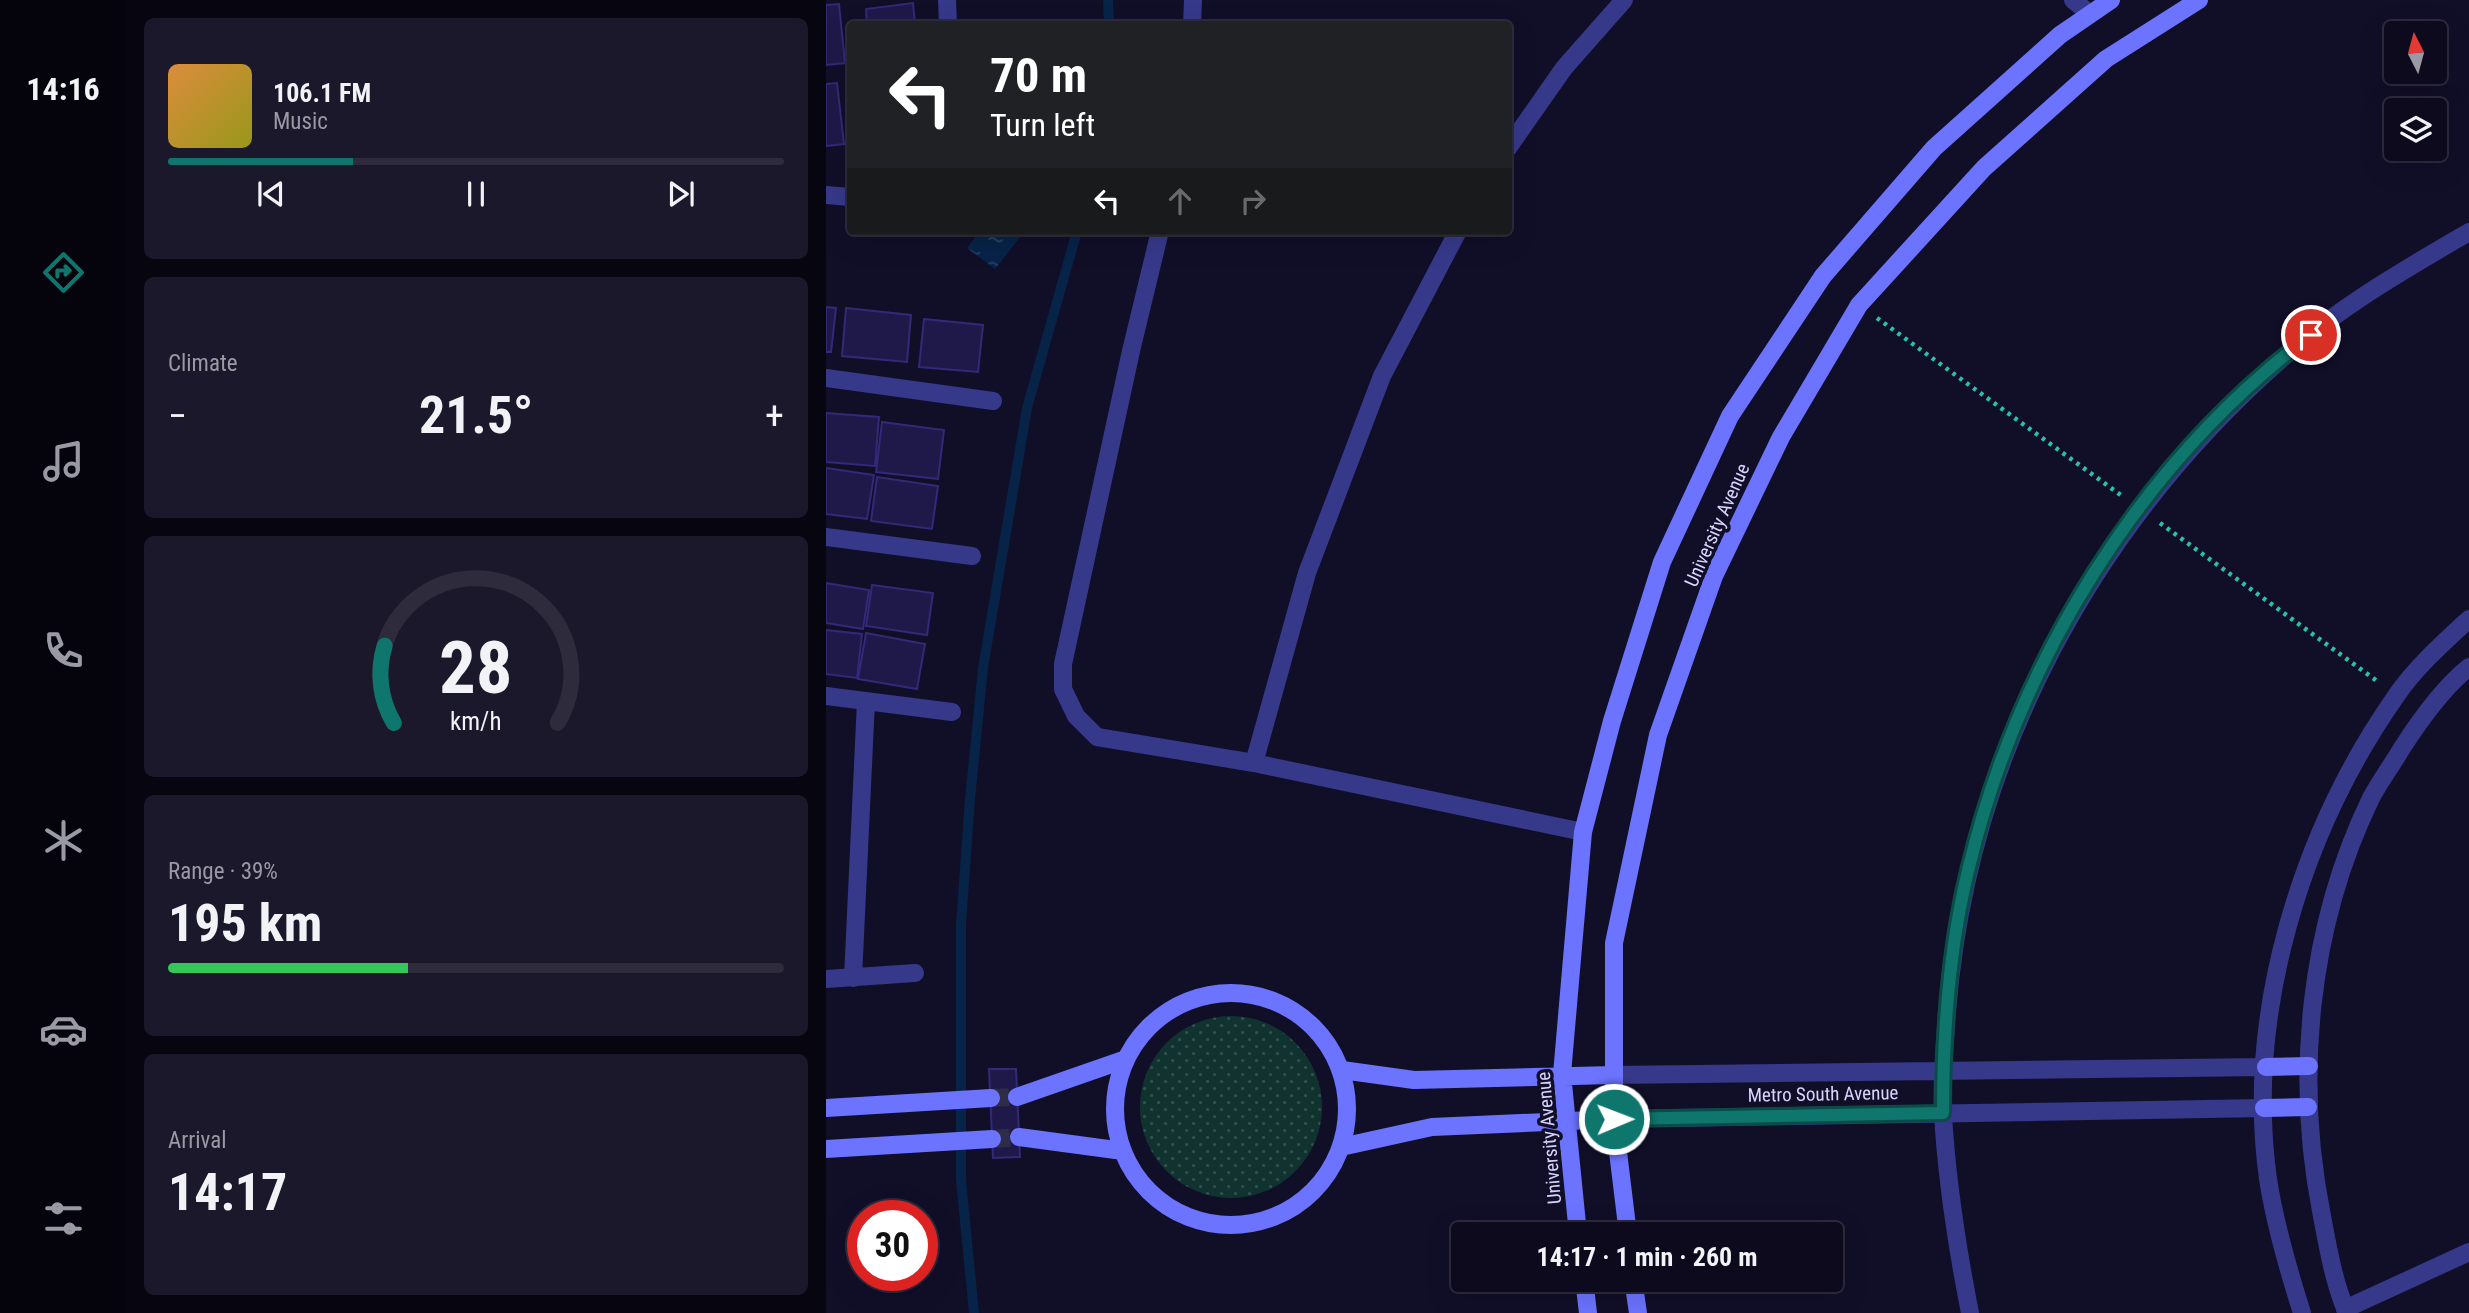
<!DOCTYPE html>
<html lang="en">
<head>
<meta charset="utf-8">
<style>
  body { margin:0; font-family:"Roboto Condensed",sans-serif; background:#1b182b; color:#f1f3f6; height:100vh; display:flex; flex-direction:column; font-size:26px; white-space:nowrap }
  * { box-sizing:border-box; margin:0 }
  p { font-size:23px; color:#9a9aa4 }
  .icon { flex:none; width:38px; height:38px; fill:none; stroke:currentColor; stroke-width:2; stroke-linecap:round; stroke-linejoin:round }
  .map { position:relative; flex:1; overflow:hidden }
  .sheet { display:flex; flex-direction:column; gap:18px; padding:18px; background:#070610; width:700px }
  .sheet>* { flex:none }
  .banner { position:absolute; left:21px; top:21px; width:665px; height:214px; border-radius:7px; box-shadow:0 7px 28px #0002,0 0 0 2px #2d2b3c; background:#202124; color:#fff; overflow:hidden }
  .needle { width:46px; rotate:354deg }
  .controls { position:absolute; left:1558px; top:21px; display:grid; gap:14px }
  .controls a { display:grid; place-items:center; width:63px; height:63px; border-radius:7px; background:#0d0a1e; box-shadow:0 7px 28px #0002,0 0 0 2px #2d2b3c; font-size:35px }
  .speed { position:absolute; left:21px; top:1200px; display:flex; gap:14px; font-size:35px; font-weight:700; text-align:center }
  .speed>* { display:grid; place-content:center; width:91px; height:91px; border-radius:50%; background:#0d0a1e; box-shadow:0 7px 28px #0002,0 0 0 2px #2d2b3c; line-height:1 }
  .speed .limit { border:10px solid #d22; background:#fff; color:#111 }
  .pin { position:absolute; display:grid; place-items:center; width:60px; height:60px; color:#fff; margin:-30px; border:4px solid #fff; border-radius:50%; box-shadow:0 2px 7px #0007 }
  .me { position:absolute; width:77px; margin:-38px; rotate:89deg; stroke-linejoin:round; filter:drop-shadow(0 0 5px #0008) }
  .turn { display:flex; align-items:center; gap:24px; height:147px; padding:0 28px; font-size:32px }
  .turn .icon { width:91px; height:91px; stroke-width:2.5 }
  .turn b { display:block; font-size:49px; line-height:60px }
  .lanes { display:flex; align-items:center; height:66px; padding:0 28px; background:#0003; justify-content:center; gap:35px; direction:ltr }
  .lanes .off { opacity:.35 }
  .big { font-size:52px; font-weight:700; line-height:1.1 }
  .sheet .card { flex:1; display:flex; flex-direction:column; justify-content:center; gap:10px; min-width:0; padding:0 24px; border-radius:10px; background:#1b182b }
  .sheet .dial { align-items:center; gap:0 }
  .dial svg { height:182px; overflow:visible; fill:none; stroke:#2d2b3c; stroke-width:7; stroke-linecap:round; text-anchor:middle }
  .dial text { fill:#f1f3f6; stroke:none }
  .song { display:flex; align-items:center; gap:21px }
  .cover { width:84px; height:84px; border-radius:10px; background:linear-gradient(135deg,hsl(30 70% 55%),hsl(60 70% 35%)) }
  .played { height:7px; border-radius:4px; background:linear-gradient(90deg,#0f766e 30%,#2d2b3c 30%) }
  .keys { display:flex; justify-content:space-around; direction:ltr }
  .heat { display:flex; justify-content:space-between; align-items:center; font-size:38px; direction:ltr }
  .charge { height:10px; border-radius:5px; background:linear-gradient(90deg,#34c759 39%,#2d2b3c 0) }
  .trip { position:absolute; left:625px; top:1222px; width:392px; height:70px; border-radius:7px; background:#0d0a1e; box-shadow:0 7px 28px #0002,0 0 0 2px #2d2b3c; font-weight:700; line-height:70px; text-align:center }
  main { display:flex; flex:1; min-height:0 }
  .menu { display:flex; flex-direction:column; width:126px; justify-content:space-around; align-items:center; background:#05040c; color:#9a9aa4 }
  .menu .icon { width:49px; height:49px }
  .menu .selected { color:#0f766e }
  .menu b { font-size:32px; color:#f1f3f6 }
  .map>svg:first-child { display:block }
  .grass { fill:url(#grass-dots) }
  .water { fill:url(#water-ripples) }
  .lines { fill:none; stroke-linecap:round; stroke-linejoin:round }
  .stream { stroke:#072348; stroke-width:10 }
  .building { fill:#1f194a; stroke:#332978; stroke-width:2 }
  .secondary-tunnel { stroke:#2f2c48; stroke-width:18; stroke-dasharray:18 9; stroke-linecap:butt }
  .path { stroke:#28c1ac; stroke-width:4.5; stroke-dasharray:3.5 5; stroke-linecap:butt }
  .lane { stroke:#36398a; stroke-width:18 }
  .street { stroke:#36398a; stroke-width:18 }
  .secondary { stroke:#6c73ff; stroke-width:18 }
  .route-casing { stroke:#0a4d48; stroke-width:18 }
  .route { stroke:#0f766e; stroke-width:12 }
  .labels { text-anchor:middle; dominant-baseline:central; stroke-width:7; stroke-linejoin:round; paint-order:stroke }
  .street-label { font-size:19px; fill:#d7d5ff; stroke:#110e28 }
</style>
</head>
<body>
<main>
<nav class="menu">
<b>14:16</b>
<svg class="icon selected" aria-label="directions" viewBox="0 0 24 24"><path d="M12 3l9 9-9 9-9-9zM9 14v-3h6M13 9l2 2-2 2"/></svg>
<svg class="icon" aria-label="music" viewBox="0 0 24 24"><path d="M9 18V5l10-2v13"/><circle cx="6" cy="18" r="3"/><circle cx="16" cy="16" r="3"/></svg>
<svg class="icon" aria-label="phone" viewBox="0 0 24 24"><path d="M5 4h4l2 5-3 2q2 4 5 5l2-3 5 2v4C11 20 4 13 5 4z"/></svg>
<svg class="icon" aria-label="climate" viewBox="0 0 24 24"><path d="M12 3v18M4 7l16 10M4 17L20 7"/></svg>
<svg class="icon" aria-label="car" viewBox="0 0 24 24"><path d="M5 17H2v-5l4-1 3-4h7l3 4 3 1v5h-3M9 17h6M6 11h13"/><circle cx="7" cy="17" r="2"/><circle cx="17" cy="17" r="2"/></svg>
<svg class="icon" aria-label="filters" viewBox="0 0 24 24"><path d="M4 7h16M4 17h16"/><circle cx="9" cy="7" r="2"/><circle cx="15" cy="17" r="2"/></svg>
</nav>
<section class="sheet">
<div class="card">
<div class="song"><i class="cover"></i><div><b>106.1 FM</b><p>Music</p></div></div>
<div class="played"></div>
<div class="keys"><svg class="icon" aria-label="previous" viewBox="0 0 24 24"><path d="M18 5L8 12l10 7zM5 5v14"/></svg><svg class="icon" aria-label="pause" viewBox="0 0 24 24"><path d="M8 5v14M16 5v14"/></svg><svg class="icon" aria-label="next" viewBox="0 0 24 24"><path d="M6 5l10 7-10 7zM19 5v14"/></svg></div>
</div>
<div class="card"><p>Climate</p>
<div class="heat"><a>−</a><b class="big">21.5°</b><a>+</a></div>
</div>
<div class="card dial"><svg viewBox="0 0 100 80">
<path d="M14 69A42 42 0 1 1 86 69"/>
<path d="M14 69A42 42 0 0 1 10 35" stroke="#0f766e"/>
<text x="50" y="56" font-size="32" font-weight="700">28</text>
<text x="50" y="72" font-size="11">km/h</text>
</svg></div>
<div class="card"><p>Range · 39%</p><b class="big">195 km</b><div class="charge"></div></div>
<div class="card"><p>Arrival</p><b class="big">14:17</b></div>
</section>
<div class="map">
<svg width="1643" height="1313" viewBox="0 0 1643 1313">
  <defs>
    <pattern id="grass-dots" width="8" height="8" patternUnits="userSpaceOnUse" patternTransform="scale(1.75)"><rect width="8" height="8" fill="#11332f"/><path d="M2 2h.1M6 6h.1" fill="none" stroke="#33504e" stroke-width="1.8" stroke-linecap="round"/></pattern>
    <pattern id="water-ripples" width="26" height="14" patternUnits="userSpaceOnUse" patternTransform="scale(1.75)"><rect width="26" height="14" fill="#072348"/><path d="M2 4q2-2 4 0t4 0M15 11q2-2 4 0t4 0" fill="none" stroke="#2a4263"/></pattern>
  </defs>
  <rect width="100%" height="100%" fill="#110e28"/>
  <path class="grass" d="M314 1107a91 91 0 1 1 182 0a91 91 0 1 1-182 0Z"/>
  <path class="water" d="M154 231H199L169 269 141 248Z"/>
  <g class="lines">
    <path class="stream" d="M282 0 283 24
      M148 1313 135 1180V924L144 799 157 668 201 408 251 231"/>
  </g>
  <path class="building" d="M87 3 89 24H41L40 9Z
    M13 4 19 63 0 65V5Z
    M11 83 18 144 0 146V84Z
    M0 307 10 308 5 352H0Z
    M20 308 85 315 81 362 16 356Z
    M98 319 157 325 152 372 93 367Z
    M0 413 53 417 49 466 0 462Z
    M56 422 118 430 112 479 50 472Z
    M0 468 48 475 41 519 0 514Z
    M51 477 112 486 106 529 45 521Z
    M0 583 43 590 37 629 0 623Z
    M46 585 107 593 101 635 40 626Z
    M0 630 36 634 31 678 0 674Z
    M40 633 99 644 91 689 32 679Z
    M163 1069H190L194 1157 167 1158Z"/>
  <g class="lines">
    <path class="secondary-tunnel" d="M165 1098 191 1097
      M166 1139 193 1137"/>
    <path class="path" d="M1051 318 1296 496
      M1334 523 1551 681"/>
    <path class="lane" d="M1519 1309 1643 1252"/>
    <path class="street" d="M121 0 122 24
      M1247 0 1264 14
      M366 24 367 0
      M682 148 738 68 798 0
      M0 195 24 197
      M334 231 305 351 237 664V689L250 716 271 737 428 763 757 832
      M0 378 167 401
      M0 537 146 556
      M0 696 126 712
      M428 763 481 573 556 376 632 231
      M27 978 40 701
      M0 979 89 973
      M787 1075 1440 1067
      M788 1119 1438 1108
      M1144 1313C1131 1247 1121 1182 1117 1115 1115 1081 1119 1046 1121 1012 1141 755 1268 522 1461 354 1516 305 1580 269 1643 232
      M1476 1313C1462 1269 1449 1225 1442 1179 1419 1013 1475 832 1570 696 1589 668 1618 642 1643 619
      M1521 1313C1508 1283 1502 1248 1496 1216 1468 1077 1483 926 1545 798 1554 781 1566 765 1576 748 1594 720 1617 688 1643 667"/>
    <path class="secondary" d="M289 1109a116 116 0 1 1 232 0a116 116 0 1 1-232 0Z
      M1440 1067 1483 1066
      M516 1070 588 1080 787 1075
      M191 1097 300 1059
      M0 1108 165 1098
      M1438 1108 1482 1107
      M193 1137 297 1151
      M515 1147 606 1127 788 1119
      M0 1149 166 1139
      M752 1234 736 1074 757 832 786 721 836 562 904 416 997 276 1108 148 1234 35 1285 0
      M802 1234 788 1119V943L832 735 888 576 955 437 1033 305 1158 168 1280 59 1373 0
      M758 1279 762 1313
      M807 1279 812 1313"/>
  </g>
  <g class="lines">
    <g class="route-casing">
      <path id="route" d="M788 1119 1117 1113C1117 1033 1123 949 1142 871 1191 664 1314 463 1485 335"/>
    </g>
    <use href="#route" class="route"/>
  </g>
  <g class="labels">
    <g class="street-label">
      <text transform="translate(891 525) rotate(-66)">University Avenue</text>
      <text transform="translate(997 1094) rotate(-1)">Metro South Avenue</text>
      <text transform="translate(723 1138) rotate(-95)">University Avenue</text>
    </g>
  </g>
</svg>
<div class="controls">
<a><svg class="needle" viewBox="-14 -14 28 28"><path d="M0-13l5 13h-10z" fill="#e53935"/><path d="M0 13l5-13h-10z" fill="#9a9aa4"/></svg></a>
<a><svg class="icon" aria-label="layers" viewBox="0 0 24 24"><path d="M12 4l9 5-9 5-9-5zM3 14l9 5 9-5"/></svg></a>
</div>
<div class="speed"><div class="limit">30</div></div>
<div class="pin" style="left:1485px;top:335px;background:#d93025"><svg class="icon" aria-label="arrive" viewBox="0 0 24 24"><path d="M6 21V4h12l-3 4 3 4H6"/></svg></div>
<svg class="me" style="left:788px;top:1119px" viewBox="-20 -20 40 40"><circle r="17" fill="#0f766e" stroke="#fff" stroke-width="3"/><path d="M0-11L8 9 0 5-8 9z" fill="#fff"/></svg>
<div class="trip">14:17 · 1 min · 260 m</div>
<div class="banner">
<div class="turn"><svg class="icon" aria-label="left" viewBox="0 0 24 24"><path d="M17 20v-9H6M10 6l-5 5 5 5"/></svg><div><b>70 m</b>Turn left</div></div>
<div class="lanes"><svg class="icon" aria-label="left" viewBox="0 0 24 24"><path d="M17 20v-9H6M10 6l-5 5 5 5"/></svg><svg class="icon off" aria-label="ahead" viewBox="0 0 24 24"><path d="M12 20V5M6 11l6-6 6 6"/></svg><svg class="icon off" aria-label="right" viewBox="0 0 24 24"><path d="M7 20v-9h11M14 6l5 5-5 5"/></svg></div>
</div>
</div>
</main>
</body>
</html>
